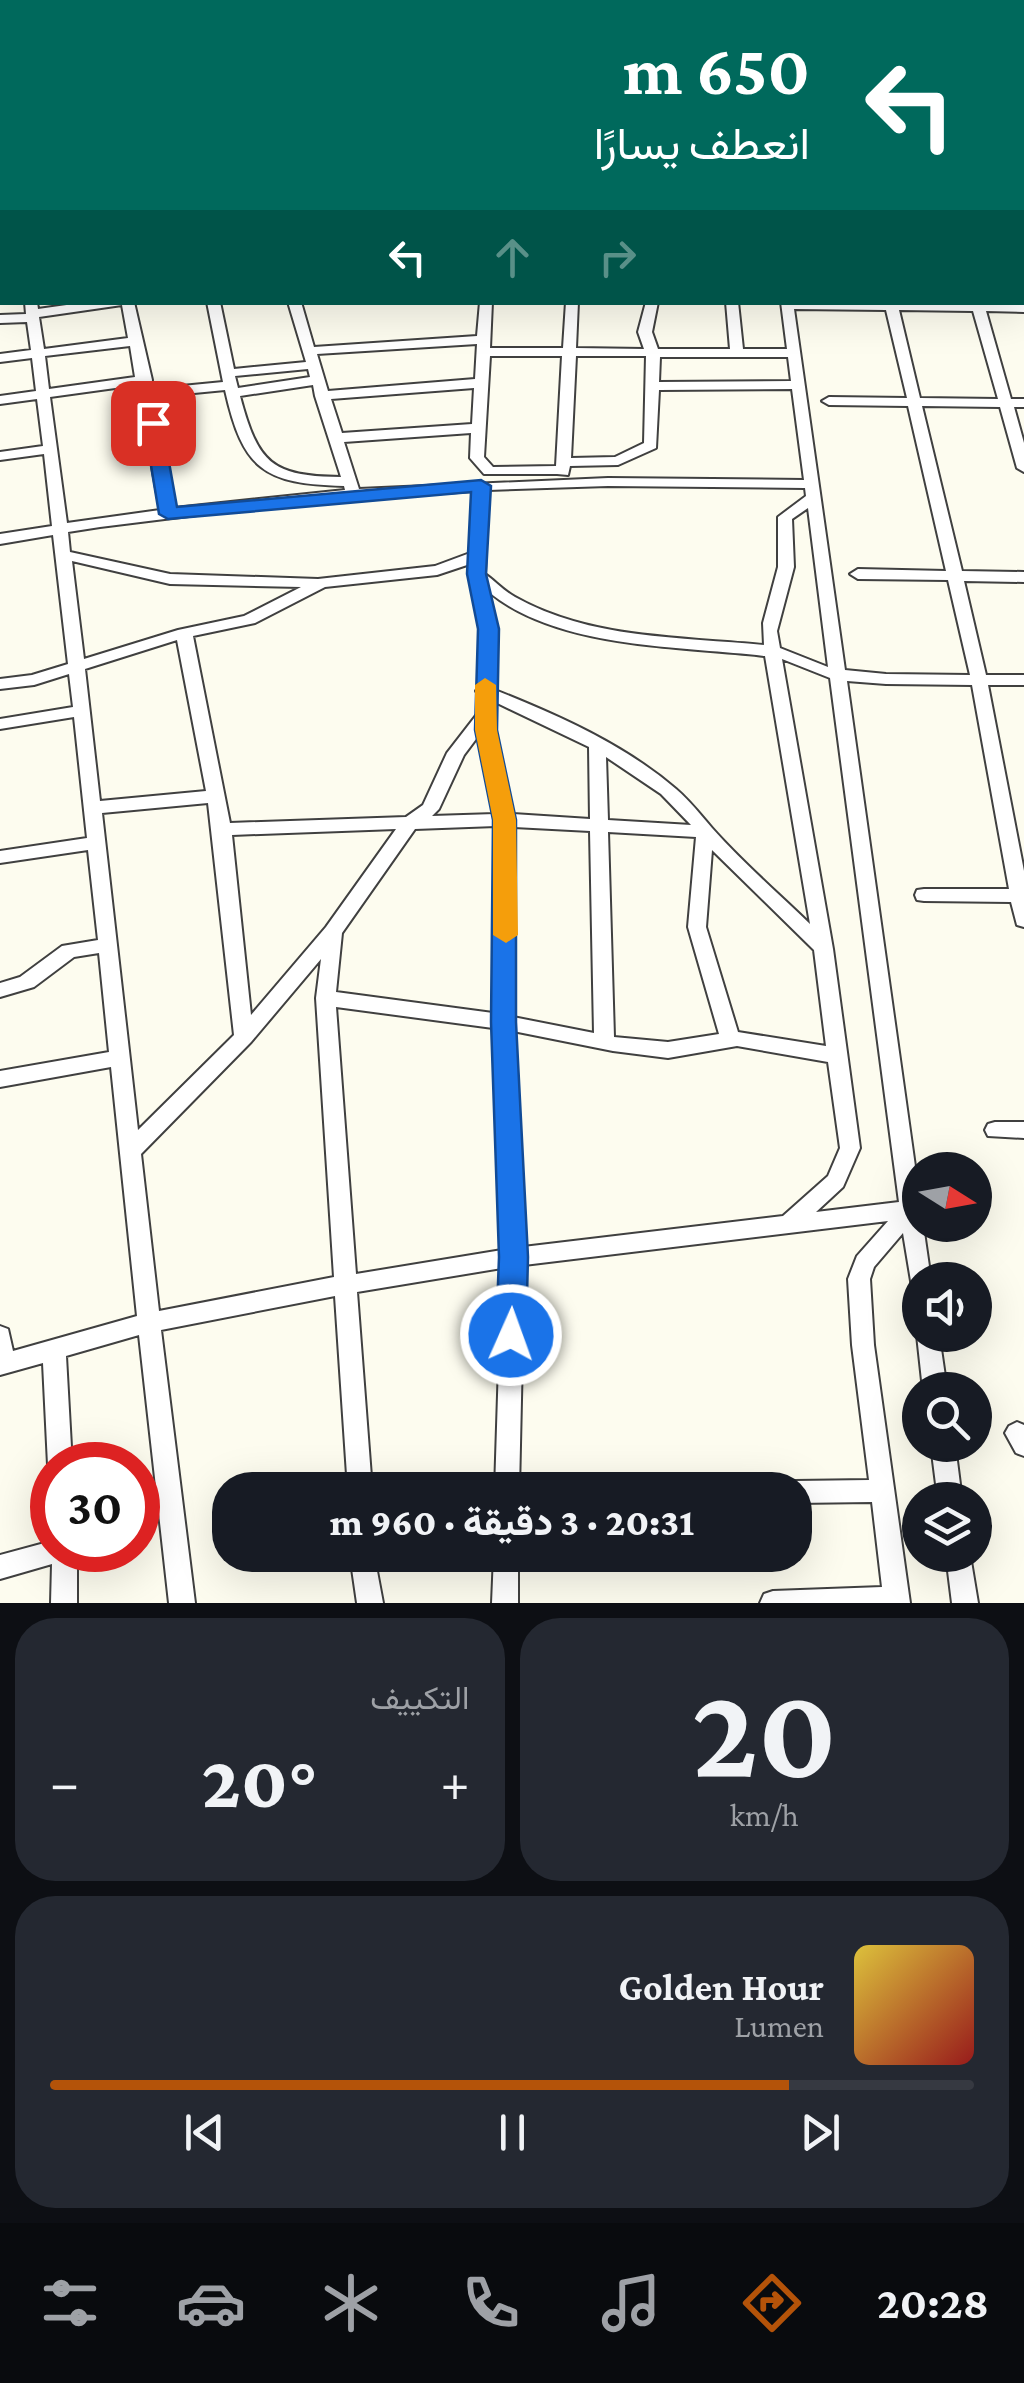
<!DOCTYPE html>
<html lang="ar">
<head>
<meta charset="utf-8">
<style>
  body { margin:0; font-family:"Crimson Pro",Vazirmatn,serif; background:#242831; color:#f1f3f6; direction:rtl; height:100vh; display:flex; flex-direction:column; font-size:38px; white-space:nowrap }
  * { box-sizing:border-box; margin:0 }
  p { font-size:32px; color:#9ea1a6 }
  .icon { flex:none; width:55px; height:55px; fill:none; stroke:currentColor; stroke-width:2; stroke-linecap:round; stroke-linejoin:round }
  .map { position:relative; height:1603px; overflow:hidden; direction:ltr }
  .panel { display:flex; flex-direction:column; gap:15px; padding:15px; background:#0d0f14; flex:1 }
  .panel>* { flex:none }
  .top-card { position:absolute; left:0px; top:0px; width:1025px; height:305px; box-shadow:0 10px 40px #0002; direction:rtl; background:#00695c; color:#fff; overflow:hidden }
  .needle { width:65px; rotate:101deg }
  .controls { position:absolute; left:902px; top:1152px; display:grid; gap:20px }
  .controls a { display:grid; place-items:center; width:90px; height:90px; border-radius:50%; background:#171b24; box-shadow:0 10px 40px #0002; font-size:50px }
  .speed { position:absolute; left:30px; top:1442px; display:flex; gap:20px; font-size:50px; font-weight:700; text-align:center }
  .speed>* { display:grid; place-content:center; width:130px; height:130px; border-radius:50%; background:#171b24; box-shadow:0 10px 40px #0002; line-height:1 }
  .speed .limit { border:15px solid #d22; background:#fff; color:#111 }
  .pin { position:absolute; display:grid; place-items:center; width:85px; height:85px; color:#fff; margin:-42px; border-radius:20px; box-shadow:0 5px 15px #0006 }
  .me { position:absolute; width:110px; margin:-55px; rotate:2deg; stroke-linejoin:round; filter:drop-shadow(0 0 8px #0008) }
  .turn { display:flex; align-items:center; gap:35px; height:210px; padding:0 50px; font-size:45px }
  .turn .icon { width:130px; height:130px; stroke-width:2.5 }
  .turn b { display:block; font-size:70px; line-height:85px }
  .lanes { display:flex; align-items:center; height:95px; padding:0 50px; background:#0003; justify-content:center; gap:50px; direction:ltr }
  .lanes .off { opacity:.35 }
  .big { font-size:75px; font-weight:800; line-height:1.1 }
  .panel .tile { flex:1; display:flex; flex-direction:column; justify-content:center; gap:15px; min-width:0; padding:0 35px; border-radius:40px; background:#242831 }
  .panel .dial { align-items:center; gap:0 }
  .dial b { font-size:130px; line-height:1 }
  .song { display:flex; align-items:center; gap:30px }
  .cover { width:120px; height:120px; border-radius:15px; background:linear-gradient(135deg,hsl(50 70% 55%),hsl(0 70% 35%)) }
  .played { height:10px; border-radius:5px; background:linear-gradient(90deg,#b45309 80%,#363941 80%) }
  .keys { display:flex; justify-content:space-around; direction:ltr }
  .heat { display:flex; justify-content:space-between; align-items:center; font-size:55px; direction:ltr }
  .panel .tiles { flex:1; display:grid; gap:15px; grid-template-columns:1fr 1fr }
  .tile:last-child { grid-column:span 2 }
  .trip { position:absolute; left:212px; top:1472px; width:600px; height:100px; border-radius:40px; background:#171b24; box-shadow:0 10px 40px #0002; font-weight:800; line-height:100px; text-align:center; direction:rtl }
  .tabs { display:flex; height:160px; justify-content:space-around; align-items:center; background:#090b0e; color:#9ea1a6 }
  .tabs .icon { width:70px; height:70px }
  .tabs .active { color:#b45309 }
  .tabs b { font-size:45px; color:#f1f3f6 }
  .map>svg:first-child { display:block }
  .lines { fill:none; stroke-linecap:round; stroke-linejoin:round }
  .minor-casing { stroke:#404040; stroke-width:4 }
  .minor { fill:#fff; fill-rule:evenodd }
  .route { fill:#1a73e8; stroke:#114b97; stroke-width:2.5 }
  .slow { fill:#f59e0b }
</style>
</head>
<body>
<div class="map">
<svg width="1024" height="1603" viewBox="0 0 1024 1603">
  <rect width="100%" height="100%" fill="#fdfcef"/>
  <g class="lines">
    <g class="minor-casing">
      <path id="minor" d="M55 0H65V2H55Z
        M118 0H128L129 2H119Z
        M180 0H190L191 2H181Z
        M250 0H260L261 2H251Z
        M427 0H437V2H427Z
        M494 0H504V2H494Z
        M556 0H566V2H556Z
        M614 0H624L625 2H615Z
        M724 0H734V2H724Z
        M769 0H779V2H769Z
        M830 0H840L841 2H831Z
        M885 0H895L896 2H886Z
        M929 0H939L940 2H930Z
        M993 0H1024V3L996 2Z
        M0 4H2V10H0Z
        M1022 21H1024V27H1022Z
        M1022 49H1024V59H1022Z
        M0 80H2V105H0Z
        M1022 96H1024V102H1022Z
        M1022 122H1024V128H1022Z
        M0 136H2V142H0Z
        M1022 187H1024V195H1022Z
        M1022 201H1024V212L1022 211Z
        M0 219 2 220V226L0 227Z
        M2 291V299L0 300V292Z
        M25 302H37L38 309 88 302H134L152 380 151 389 223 382 207 302H220L234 369 306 362 288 302H301L314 347 477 336 480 302H492L490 348H563L566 302H578L576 348 644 349 638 332 646 302H658L652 332 658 349H730L726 302H738L743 349H787L781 302 1024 304V312L986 311 1011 399H1024V407H1014L1024 443V472L1017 468 1000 407 922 406 962 571 1024 572V582L964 581 986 675H1024V685H988L1024 871V927L1017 925 1011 902 924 901 917 900 915 895 917 890 924 889H1009L972 685 886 684 847 681 920 1202V1225H923L931 1280H920V1289L912 1287 903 1233 874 1267 870 1279 874 1345 910 1603H760L764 1594 773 1591 882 1587 872 1502 795 1503V1490H784L786 1484 795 1481 869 1480 852 1345 848 1279 857 1256 888 1221 524 1265 519 1490H495L502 1268 357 1292 372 1490H348L335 1296 161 1330 195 1603H169L139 1335 66 1356 72 1465H52V1473L48 1465 43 1363 0 1375V1326L8 1329 13 1351 137 1316 111 1067 0 1087V1071L109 1052 99 953 74 957 34 987 0 997V983L20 977 62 946 98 940 88 850 0 863V851L87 838 74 717 0 729V719L73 707 69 674 34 685 0 689V679L32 675 68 664 53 535 0 544V534L52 526 44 454 0 460V452L43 446 37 399 0 404V396L36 391 32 358 0 362V354L31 350 27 322 0 323V315L26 314ZM122 305 128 338 44 349 39 317ZM794 309 886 310 907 398 829 397 822 401 829 405 908 406 946 571 858 569 850 574 858 579 948 580 970 675 886 674 845 670ZM899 310 973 311 998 399 920 398ZM477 344 475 379 328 391 317 354ZM130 346 135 377 49 389 45 356ZM490 356H562L556 466 493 467 484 457ZM576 356H646L644 443 615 457 571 458ZM660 357H788L791 381 659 382ZM308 369 310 377 238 388 235 376ZM137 385 160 510 67 523 50 397ZM313 385 315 396 341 477C272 476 258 464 240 396ZM474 388 472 424 342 433 331 399ZM792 389 804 480 608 478 359 489 344 442 471 433 470 458 484 474H557L568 475 570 466 618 465 656 448 659 390ZM225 390C243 470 264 484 344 486L345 490 174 508 153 397ZM608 486 805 488 806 496 778 517V567L763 623 764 645C681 637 589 639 515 597 504 591 495 581 485 574L488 490ZM474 491 470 553 435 566 318 579 170 574 70 552 68 532 100 527 302 502ZM808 508 828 667 780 648 777 631 794 567 792 519ZM72 561 170 584 301 587 244 616 178 630 84 659ZM470 564 481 629 479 687 476 691 479 695 478 713 447 753 423 805 406 817 230 823 193 636 255 623 325 587 437 575ZM489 592C558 649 680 646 765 656L810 924C778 893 742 862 712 828 700 814 690 801 676 789 625 745 558 715 495 690L497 629ZM177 640 206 791 100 801 85 669ZM782 659 830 678 899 1202 816 1212 843 1187 860 1148 833 949ZM495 702 589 747 590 819 513 814 494 730ZM479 735 495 814 432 816 439 809 464 755ZM606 757 661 794 691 825 608 820ZM208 803 234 1035 138 1130 102 813ZM496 826 493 1013 336 992 342 933 415 829ZM514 827 590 831 594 1033 513 1017ZM396 829 326 927 251 1015 232 835ZM608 832 696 837 688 927 719 1034 668 1042 614 1037ZM712 850 814 950 826 1046 738 1032 706 927ZM321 959 316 998 334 1277 159 1311 141 1154 251 1042ZM336 1007 493 1028 502 1250 356 1274ZM513 1031 613 1051 668 1058 737 1046 828 1062 840 1148 828 1176 783 1216 523 1247Z
        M995 1122H1024V1138L988 1136 985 1130 988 1124Z
        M920 1328V1335H939L947 1390H923L917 1335Z
        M1017 1422 1024 1425V1456L1016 1453 1005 1433 1009 1426Z
        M931 1445H955L962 1500H938Z
        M52 1541V1550H77V1603H51L52 1564 0 1579V1555Z
        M350 1555H374L383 1603H357Z
        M494 1555H518V1603H492Z
        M946 1555H970L978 1603H952Z"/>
    </g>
    <use href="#minor" class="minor"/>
  </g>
  <path class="route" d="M153 417 162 423 177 507 481 480 491 486 486 574 499 629 497 730 516 820V1022L528 1257 526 1335 521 1344 511 1347 501 1344 496 1335 499 1257 491 1022 493 820 475 730 478 629 467 574 471 492 168 519 159 514 144 423Z"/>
  <path class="slow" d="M485 678 496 685 497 730 516 820 518 935 506 943 493 935V820L475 730V685Z"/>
</svg>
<div class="controls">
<a><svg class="needle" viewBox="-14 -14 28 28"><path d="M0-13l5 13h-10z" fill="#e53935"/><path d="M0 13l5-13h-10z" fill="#9ea1a6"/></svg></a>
<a><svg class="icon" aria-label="sound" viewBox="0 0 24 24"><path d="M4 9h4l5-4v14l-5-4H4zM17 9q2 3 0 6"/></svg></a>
<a><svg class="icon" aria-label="search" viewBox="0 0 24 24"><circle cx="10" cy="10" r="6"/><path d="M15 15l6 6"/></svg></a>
<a><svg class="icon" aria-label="layers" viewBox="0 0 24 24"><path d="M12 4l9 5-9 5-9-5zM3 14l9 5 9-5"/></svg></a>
</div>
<div class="speed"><div class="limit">30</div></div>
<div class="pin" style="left:153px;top:423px;background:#d93025"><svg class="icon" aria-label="arrive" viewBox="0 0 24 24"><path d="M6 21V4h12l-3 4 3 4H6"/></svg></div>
<svg class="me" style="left:511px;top:1335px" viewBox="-20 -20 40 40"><circle r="17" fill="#1a73e8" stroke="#fff" stroke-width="3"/><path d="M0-11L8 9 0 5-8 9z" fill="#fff"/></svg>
<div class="trip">20:31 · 3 دقيقة · 960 m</div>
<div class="top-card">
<div class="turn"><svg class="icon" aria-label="left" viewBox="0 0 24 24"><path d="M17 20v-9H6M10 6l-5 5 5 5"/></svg><div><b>650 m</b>انعطف يسارًا</div></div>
<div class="lanes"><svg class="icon" aria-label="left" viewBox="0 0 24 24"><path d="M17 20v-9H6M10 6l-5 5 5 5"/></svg><svg class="icon off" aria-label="ahead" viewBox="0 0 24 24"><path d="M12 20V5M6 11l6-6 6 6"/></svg><svg class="icon off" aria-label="right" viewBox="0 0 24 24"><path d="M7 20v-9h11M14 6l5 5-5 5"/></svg></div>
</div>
</div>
<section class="panel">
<div class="tiles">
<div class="tile dial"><b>20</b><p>km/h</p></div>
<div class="tile"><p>التكييف</p>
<div class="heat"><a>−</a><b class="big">20°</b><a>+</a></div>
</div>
<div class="tile">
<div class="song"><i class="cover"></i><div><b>Golden Hour</b><p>Lumen</p></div></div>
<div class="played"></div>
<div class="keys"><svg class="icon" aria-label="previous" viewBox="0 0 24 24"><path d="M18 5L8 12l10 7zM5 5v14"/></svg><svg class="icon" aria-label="pause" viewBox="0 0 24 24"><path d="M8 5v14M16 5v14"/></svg><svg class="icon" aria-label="next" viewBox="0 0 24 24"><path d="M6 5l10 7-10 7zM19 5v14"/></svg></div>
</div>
</div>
</section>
<nav class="tabs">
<b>20:28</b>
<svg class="icon active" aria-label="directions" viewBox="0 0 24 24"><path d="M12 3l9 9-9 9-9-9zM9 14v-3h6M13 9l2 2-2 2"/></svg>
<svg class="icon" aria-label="music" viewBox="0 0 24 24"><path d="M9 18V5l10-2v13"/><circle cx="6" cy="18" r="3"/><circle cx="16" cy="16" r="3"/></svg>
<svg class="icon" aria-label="phone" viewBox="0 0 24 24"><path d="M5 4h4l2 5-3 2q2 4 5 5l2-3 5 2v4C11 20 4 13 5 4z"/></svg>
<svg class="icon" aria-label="climate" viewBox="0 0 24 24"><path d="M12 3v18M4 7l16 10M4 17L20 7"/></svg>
<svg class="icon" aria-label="car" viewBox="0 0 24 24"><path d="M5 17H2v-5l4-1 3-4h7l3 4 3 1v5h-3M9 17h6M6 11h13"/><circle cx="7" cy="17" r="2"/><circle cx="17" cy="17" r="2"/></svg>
<svg class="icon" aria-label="filters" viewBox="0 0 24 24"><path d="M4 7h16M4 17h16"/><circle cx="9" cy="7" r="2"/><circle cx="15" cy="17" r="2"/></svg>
</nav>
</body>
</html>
